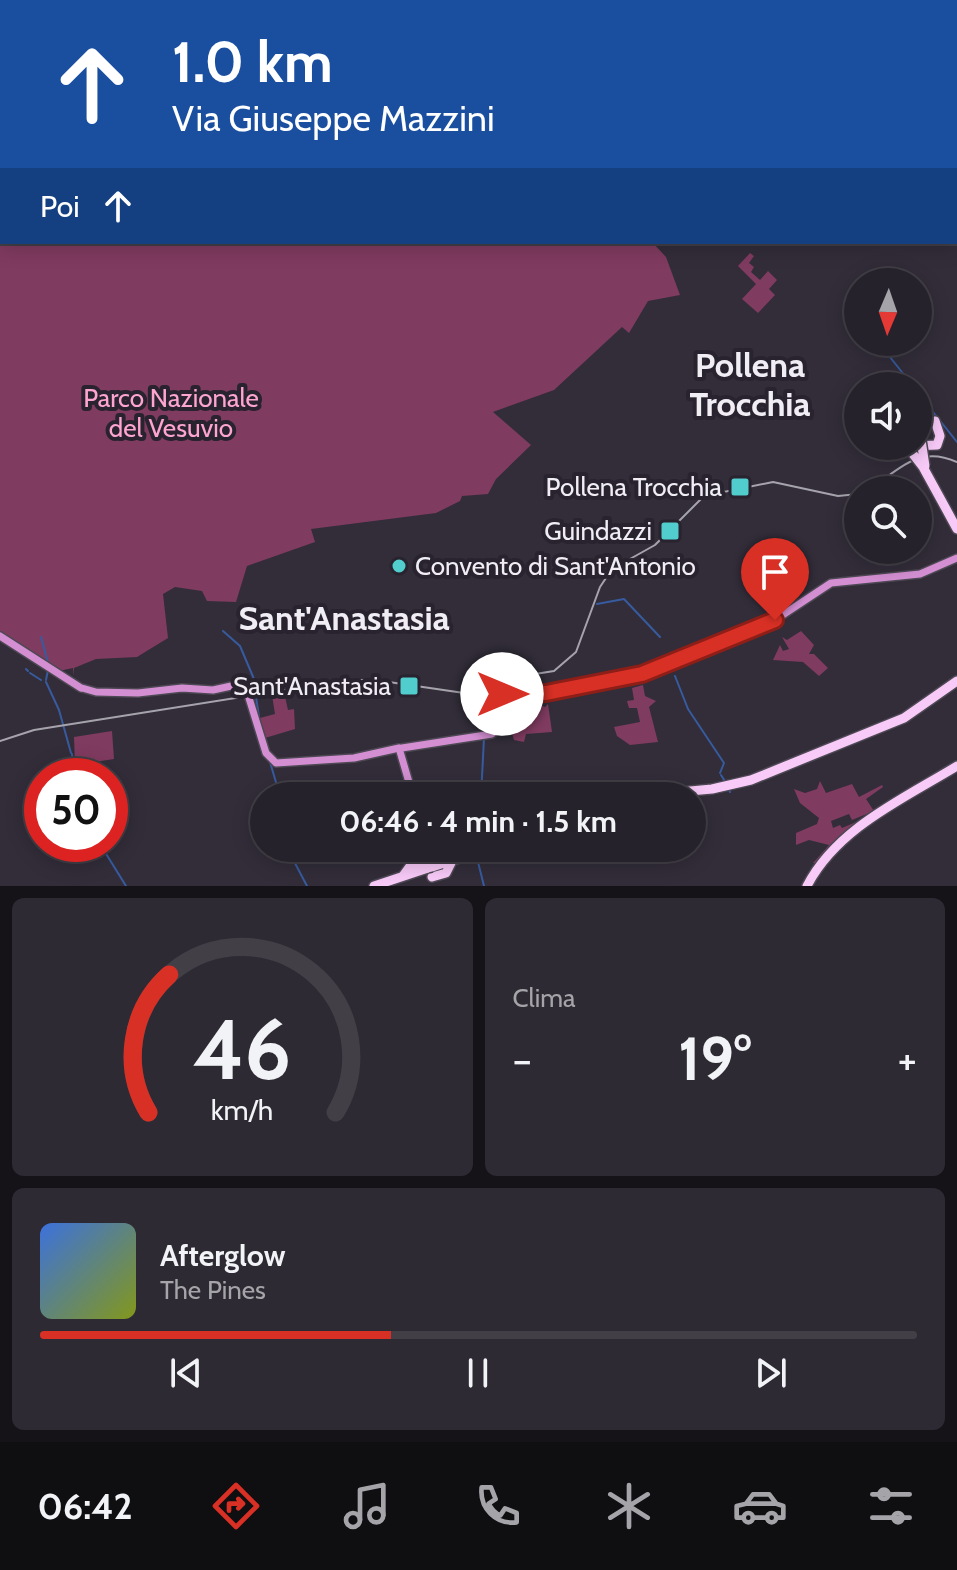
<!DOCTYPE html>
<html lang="it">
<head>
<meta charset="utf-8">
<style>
  body { margin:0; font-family:Cabin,sans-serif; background:#2e2a33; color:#f1f3f6; height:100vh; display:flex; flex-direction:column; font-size:30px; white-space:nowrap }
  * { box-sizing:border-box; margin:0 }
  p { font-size:26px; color:#a4a4a9 }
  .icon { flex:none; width:44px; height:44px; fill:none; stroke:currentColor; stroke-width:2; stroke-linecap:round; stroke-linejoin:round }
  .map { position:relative; height:886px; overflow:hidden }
  .details { display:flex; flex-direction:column; gap:12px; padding:12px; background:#151318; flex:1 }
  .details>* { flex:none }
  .guide { position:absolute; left:0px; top:0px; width:958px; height:244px; box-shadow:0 4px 20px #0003,0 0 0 2px #423f47; background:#1a4fa0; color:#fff; overflow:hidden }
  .needle { width:52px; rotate:182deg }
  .buttons { position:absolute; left:844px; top:268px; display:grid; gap:16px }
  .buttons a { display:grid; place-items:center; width:88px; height:88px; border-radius:50%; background:#26222b; box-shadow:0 4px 20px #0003,0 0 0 2px #423f47; font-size:40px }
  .speed { position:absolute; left:24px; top:758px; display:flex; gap:16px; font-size:40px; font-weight:700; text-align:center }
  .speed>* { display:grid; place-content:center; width:104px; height:104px; border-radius:50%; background:#26222b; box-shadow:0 4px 20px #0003,0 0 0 2px #423f47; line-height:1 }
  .speed .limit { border:12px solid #d22; background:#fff; color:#111 }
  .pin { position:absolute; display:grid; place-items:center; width:68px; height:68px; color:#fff; margin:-82px -34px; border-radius:50% 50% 50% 0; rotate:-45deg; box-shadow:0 0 8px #0007 }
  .pin .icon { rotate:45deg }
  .me { position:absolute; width:88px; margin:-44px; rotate:90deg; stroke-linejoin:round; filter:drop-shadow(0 0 6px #0008) }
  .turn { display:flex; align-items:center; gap:28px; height:168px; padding:0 40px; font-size:36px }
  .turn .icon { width:104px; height:104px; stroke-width:2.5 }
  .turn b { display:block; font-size:56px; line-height:68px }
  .then { display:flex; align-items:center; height:76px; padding:0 40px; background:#0003; gap:16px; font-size:30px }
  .big { font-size:60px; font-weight:700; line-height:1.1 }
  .details .widget { flex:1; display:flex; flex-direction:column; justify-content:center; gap:12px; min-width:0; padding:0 28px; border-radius:12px; background:#2e2a33 }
  .details .dial { align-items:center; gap:0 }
  .dial svg { height:208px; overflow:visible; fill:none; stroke:#423f47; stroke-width:7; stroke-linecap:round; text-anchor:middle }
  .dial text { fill:#f1f3f6; stroke:none }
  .song { display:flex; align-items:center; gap:24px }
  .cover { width:96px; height:96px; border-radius:12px; background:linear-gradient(135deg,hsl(220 70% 55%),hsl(70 70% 35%)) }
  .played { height:8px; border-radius:4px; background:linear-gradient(90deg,#d93025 40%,#423f47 40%) }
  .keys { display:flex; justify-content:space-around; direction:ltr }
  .heat { display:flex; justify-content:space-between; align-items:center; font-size:44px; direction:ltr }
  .details .tiles { flex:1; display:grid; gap:12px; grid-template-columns:1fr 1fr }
  .widget:last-child { grid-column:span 2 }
  .trip { position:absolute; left:250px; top:782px; width:456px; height:80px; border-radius:40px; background:#26222b; box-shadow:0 4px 20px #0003,0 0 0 2px #423f47; font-weight:700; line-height:80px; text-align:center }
  .tabs { display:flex; height:128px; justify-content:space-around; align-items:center; background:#0f0e11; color:#a4a4a9 }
  .tabs .icon { width:56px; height:56px }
  .tabs .on { color:#d93025 }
  .tabs b { font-size:36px; color:#f1f3f6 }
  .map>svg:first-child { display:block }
  .green { fill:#803b60 }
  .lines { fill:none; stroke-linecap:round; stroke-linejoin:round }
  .stream { stroke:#375b9e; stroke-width:2 }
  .secondary-casing { stroke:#4d4853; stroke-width:10 }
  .trunk-casing { stroke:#4d4853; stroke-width:12 }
  .secondary { stroke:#d38fd2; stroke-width:7 }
  .trunk { stroke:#f8caf8; stroke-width:9 }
  .rail { stroke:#a7a3ad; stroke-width:2 }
  .secondary-bridge-casing { stroke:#4d4853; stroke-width:10; stroke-linecap:butt }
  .trunk-bridge-casing { stroke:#4d4853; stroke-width:12; stroke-linecap:butt }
  .secondary-bridge { stroke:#d38fd2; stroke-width:7 }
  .trunk-bridge { stroke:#f8caf8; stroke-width:9 }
  .route-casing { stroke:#8d1f18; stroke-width:20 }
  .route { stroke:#d93025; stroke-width:14 }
  .poi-dot { fill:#52cdce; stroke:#28232e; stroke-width:3 }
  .labels { text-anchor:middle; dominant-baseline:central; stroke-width:8; stroke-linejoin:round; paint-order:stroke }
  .park-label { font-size:26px; fill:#fda4d0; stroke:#28232e }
  .poi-label { font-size:26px; fill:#f0edf5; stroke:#28232e; text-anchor:end }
  .district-label { font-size:34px; font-weight:bold; fill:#f0edf5; stroke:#28232e }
</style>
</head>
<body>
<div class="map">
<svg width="957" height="886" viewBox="0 0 957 886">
  <rect width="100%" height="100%" fill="#322d39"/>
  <path class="green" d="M0 0H947L2 2V242H652L666 257 680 295 648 301 629 333 622 327 554 390 493 412 531 445 496 479 488 494 462 496 460 501 436 513 311 529 315 542 247 566 236 602 207 601 202 591 175 587 163 594 168 638 137 657 96 659 74 668V676L73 668 54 672 0 637Z
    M750 253 754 256 749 263 754 267 751 272 760 280 768 271 777 280 769 289 775 295 758 313 742 299 756 284 738 266Z
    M801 631 814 645 809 654H814L828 668 819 676 803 662 773 660 780 645 783 651 789 649 782 637 787 640Z
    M643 685 645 696 656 701 649 707 658 742 630 745 617 736 614 727 640 722 637 708H629L627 701 634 700 632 688Z
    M284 692 288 710 294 709 295 729 265 738 260 718 275 714 272 695Z
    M531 701 545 707 548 704 552 732 526 734 524 742 514 740 512 733 499 730 501 727 521 728 520 704H530Z
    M112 731 114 759 75 765 74 737Z
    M820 781 826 793 852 784 859 797 882 785 883 787 866 799 874 811 852 820 849 814 831 821 833 828 840 825 842 828 868 817 818 863H813L829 845 809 840 796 845V833L817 824 819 818 800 803 794 789 805 793 817 789Z"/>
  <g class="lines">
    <path class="stream" d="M956 68 957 69
      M850 323 858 328
      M878 342 913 386
      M918 393 957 442
      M597 604 624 599 660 637
      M223 631 240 646 254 679
      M41 637 48 663
      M26 669 28 671
      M30 673 41 680
      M675 676 688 709 724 763 720 773
      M46 680 48 670
      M254 681 255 694
      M46 682 59 710 71 753
      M470 693 484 733
      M256 697 260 723
      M72 754 73 776
      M270 762 280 796
      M721 775 726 783
      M729 790 730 792
      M481 796 484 738
      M100 844 126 886
      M287 848 307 886
      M477 858 484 886"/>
    <g class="secondary-casing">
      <path id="secondary" d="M0 636 81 688
        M82 688 96 692 138 693 182 688 213 690 245 683 248 696
        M249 698 266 753 276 763 354 758 399 748
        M399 748 413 796
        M402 748 492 734 503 722V691L546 693 642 674 775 620 831 583 920 574 957 558"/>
    </g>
    <g class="trunk-casing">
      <path id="trunk" d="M914 446 937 445 940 436 935 421 924 422 921 440
        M923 467 957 529
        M627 788 651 791
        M636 796 712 789 751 780 904 718 957 681
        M432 867 490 848
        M403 876 411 865 428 859
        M432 877 446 873 452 861
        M374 886 428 868
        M807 886C837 828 903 799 957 766"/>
    </g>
    <use href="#secondary" class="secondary"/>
    <use href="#trunk" class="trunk"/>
    <path class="rail" d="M868 490C899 471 917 444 957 462
      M0 741 34 730 348 680H375L464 693 510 678 554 671 576 652 600 587 612 569 655 545 704 496 773 482 838 496 858 494"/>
    <g class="secondary-bridge-casing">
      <path id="secondary-bridge" d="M248 696 249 698"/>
    </g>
    <g class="trunk-bridge-casing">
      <path id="trunk-bridge" d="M921 440 925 466
        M909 449 923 467
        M660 792 663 795
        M428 868 432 867"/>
    </g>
    <use href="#secondary-bridge" class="secondary-bridge"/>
    <use href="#trunk-bridge" class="trunk-bridge"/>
  </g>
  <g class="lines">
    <g class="route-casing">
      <path id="route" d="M502 694 546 693 642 674 775 620"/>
    </g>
    <use href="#route" class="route"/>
  </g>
  <g class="poi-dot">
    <rect x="730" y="477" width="20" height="20" rx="4"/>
    <rect x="660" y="521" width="20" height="20" rx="4"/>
    <circle cx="399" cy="566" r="8"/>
    <rect x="399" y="676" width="20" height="20" rx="4"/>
  </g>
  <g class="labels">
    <g class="park-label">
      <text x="171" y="398">Parco Nazionale<tspan x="171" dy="30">del Vesuvio</tspan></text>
    </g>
    <g class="poi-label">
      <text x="722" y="487">Pollena Trocchia</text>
      <text x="652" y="531">Guindazzi</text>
      <text x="415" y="566" text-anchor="start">Convento di Sant'Antonio</text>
      <text x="391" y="686">Sant'Anastasia</text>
    </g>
    <g class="district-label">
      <text x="750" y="365">Pollena<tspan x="750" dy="39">Trocchia</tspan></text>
      <text x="344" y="618">Sant'Anastasia</text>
    </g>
  </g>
</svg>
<div class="buttons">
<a><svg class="needle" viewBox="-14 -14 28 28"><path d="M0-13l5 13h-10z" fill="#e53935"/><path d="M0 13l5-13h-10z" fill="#a4a4a9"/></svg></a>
<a><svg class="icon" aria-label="sound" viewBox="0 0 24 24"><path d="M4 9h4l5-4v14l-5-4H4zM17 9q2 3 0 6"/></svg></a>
<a><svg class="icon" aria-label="search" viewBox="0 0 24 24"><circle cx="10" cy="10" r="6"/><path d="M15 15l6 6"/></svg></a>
</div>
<div class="speed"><div class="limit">50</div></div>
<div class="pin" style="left:775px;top:620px;background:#d93025"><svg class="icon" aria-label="arrive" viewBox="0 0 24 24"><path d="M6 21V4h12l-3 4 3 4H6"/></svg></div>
<svg class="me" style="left:502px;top:694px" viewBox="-20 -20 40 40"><circle r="19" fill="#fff"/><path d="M0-13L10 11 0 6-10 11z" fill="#d93025"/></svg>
<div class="trip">06:46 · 4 min · 1.5 km</div>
<div class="guide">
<div class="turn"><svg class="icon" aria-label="ahead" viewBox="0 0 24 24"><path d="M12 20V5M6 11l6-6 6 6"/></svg><div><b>1.0 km</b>Via Giuseppe Mazzini</div></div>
<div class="then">Poi<svg class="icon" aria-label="ahead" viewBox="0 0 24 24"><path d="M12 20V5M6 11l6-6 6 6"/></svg></div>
</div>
</div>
<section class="details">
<div class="tiles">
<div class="widget dial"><svg viewBox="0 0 100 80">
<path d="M14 69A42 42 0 1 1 86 69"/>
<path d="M14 69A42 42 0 0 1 22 16" stroke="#d93025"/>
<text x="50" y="56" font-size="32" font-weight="700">46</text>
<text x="50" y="72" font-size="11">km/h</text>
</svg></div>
<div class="widget"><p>Clima</p>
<div class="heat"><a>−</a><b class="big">19°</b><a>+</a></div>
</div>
<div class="widget">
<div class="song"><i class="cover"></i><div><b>Afterglow</b><p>The Pines</p></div></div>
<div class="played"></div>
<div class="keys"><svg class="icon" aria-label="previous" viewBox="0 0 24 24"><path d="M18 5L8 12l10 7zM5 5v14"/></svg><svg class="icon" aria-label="pause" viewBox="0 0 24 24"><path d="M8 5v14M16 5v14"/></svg><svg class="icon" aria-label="next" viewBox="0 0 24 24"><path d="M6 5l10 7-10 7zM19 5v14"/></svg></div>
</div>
</div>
</section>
<nav class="tabs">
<b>06:42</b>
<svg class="icon on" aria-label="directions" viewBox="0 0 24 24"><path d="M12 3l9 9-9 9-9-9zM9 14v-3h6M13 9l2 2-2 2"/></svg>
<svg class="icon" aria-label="music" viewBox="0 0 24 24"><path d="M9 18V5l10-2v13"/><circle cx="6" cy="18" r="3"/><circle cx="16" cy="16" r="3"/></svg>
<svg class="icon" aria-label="phone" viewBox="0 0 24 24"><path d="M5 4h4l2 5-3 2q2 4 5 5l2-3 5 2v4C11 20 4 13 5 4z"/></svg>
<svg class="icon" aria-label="climate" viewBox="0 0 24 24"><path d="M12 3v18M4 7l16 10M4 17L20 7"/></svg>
<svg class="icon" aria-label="car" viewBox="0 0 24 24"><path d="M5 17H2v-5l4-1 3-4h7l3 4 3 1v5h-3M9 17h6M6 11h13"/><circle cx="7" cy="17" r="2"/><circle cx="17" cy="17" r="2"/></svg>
<svg class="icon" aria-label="filters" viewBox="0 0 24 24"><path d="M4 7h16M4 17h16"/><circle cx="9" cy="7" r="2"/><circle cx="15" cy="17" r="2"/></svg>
</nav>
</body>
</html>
